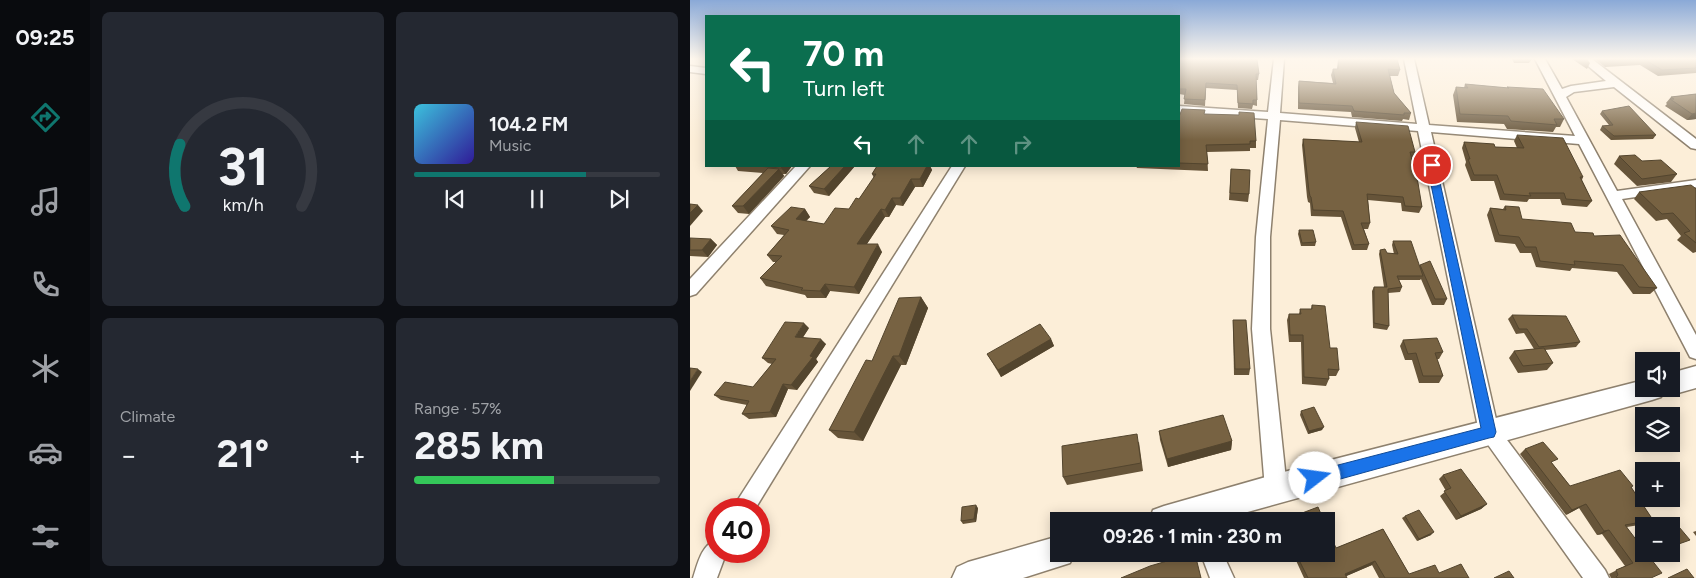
<!DOCTYPE html>
<html lang="en">
<head>
<meta charset="utf-8">
<style>
  :root { --surface:#171b24; --page:#242831; --text:#f1f3f6; --muted:#9ea1a6; --line:#363941; --accent:#0f766e }
  body { margin:0; font-family:Figtree,sans-serif; background:var(--page); color:var(--text); height:100vh; display:flex; flex-direction:column; font-size:19px; white-space:nowrap }
  * { box-sizing:border-box; margin:0 }
  p { font-size:16px; color:var(--muted) }
  .icon { flex:none; width:28px; height:28px; fill:none; stroke:currentColor; stroke-width:2; stroke-linecap:round; stroke-linejoin:round }
  .map { position:relative; flex:1; overflow:hidden }
  .panel { display:flex; flex-direction:column; gap:12px; padding:12px; background:#0d0f14; width:600px }
  .panel>* { flex:none }
  .guide { position:absolute; left:15px; top:15px; width:475px; height:152px; border-radius:0px; box-shadow:0 2px 12px #0003; background:#0b6e4f; color:#fff; overflow:hidden }
  .tools { position:absolute; left:945px; top:352px; display:grid; gap:10px }
  .tools a { display:grid; place-items:center; width:45px; height:45px; border-radius:0px; background:var(--surface); box-shadow:0 2px 12px #0003; font-size:25px }
  .speed { position:absolute; left:15px; top:498px; display:flex; gap:10px; font-size:25px; font-weight:700; text-align:center }
  .speed>* { display:grid; place-content:center; width:65px; height:65px; border-radius:50%; background:var(--surface); box-shadow:0 2px 12px #0003; line-height:1 }
  .speed .limit { border:8px solid #d22; background:#fff; color:#111 }
  .pin { position:absolute; display:grid; place-items:center; width:42px; height:42px; color:#fff; margin:-21px; border:2px solid #fff; border-radius:50%; box-shadow:0 1px 5px #0007 }
  .me { position:absolute; width:55px; margin:-28px; rotate:75deg; stroke-linejoin:round; filter:drop-shadow(0 0 4px #0008) }
  .turn { display:flex; align-items:center; gap:18px; height:105px; padding:0 15px; font-size:22px }
  .turn .icon { width:65px; height:65px; stroke-width:2.5 }
  .turn b { display:block; font-size:35px; line-height:42px }
  .lanes { display:flex; align-items:center; height:48px; padding:0 15px; background:#0003; justify-content:center; gap:25px; direction:ltr }
  .lanes .off { opacity:.35 }
  .big { font-size:38px; font-weight:700; line-height:1.1 }
  .panel .card { flex:1; display:flex; flex-direction:column; justify-content:center; gap:8px; min-width:0; padding:0 18px; border-radius:8px; background:var(--page) }
  .panel .dial { align-items:center; gap:0 }
  .dial svg { height:130px; overflow:visible; fill:none; stroke:var(--line); stroke-width:7; stroke-linecap:round; text-anchor:middle }
  .dial text { fill:var(--text); stroke:none }
  .song { display:flex; align-items:center; gap:15px }
  .cover { width:60px; height:60px; border-radius:8px; background:linear-gradient(135deg,hsl(190 70% 55%),hsl(250 70% 35%)) }
  .played { height:5px; border-radius:2px; background:linear-gradient(90deg,var(--accent) 70%,var(--line) 70%) }
  .keys { display:flex; justify-content:space-around; direction:ltr }
  .heat { display:flex; justify-content:space-between; align-items:center; font-size:28px; direction:ltr }
  .charge { height:8px; border-radius:4px; background:linear-gradient(90deg,#34c759 57%,var(--line) 0) }
  .panel .tiles { flex:1; display:grid; gap:12px; grid-template-columns:repeat(2,1fr) }
  .trip { position:absolute; left:360px; top:512px; width:285px; height:50px; border-radius:0px; background:var(--surface); box-shadow:0 2px 12px #0003; font-weight:700; line-height:50px; text-align:center }
  main { display:flex; flex:1; min-height:0 }
  .tabs { display:flex; flex-direction:column; width:90px; justify-content:space-around; align-items:center; background:#090b0e; color:var(--muted) }
  .tabs .icon { width:35px; height:35px }
  .tabs .active { color:var(--accent) }
  .tabs b { font-size:22px; color:var(--text) }
  .map>svg:first-child { display:block }
</style>
</head>
<body>
<main>
<nav class="tabs">
<b>09:25</b>
<svg class="icon active" aria-label="directions" viewBox="0 0 24 24"><path d="M12 3l9 9-9 9-9-9zM9 14v-3h6M13 9l2 2-2 2"/></svg>
<svg class="icon" aria-label="music" viewBox="0 0 24 24"><path d="M9 18V5l10-2v13"/><circle cx="6" cy="18" r="3"/><circle cx="16" cy="16" r="3"/></svg>
<svg class="icon" aria-label="phone" viewBox="0 0 24 24"><path d="M5 4h4l2 5-3 2q2 4 5 5l2-3 5 2v4C11 20 4 13 5 4z"/></svg>
<svg class="icon" aria-label="climate" viewBox="0 0 24 24"><path d="M12 3v18M4 7l16 10M4 17L20 7"/></svg>
<svg class="icon" aria-label="car" viewBox="0 0 24 24"><path d="M5 17H2v-5l4-1 3-4h7l3 4 3 1v5h-3M9 17h6M6 11h13"/><circle cx="7" cy="17" r="2"/><circle cx="17" cy="17" r="2"/></svg>
<svg class="icon" aria-label="filters" viewBox="0 0 24 24"><path d="M4 7h16M4 17h16"/><circle cx="9" cy="7" r="2"/><circle cx="15" cy="17" r="2"/></svg>
</nav>
<section class="panel">
<div class="tiles">
<div class="card dial"><svg viewBox="0 0 100 80">
<path d="M14 69A42 42 0 1 1 86 69"/>
<path d="M14 69A42 42 0 0 1 11 31" stroke="#0f766e"/>
<text x="50" y="56" font-size="32" font-weight="700">31</text>
<text x="50" y="72" font-size="11">km/h</text>
</svg></div>
<div class="card">
<div class="song"><i class="cover"></i><div><b>104.2 FM</b><p>Music</p></div></div>
<div class="played"></div>
<div class="keys"><svg class="icon" aria-label="previous" viewBox="0 0 24 24"><path d="M18 5L8 12l10 7zM5 5v14"/></svg><svg class="icon" aria-label="pause" viewBox="0 0 24 24"><path d="M8 5v14M16 5v14"/></svg><svg class="icon" aria-label="next" viewBox="0 0 24 24"><path d="M6 5l10 7-10 7zM19 5v14"/></svg></div>
</div>
<div class="card"><p>Climate</p>
<div class="heat"><a>−</a><b class="big">21°</b><a>+</a></div>
</div>
<div class="card"><p>Range · 57%</p><b class="big">285 km</b><div class="charge"></div></div>
</div>
</section>
<div class="map">
<svg width="1006" height="578" viewBox="0 0 1006 578">
  <rect width="100%" height="100%" fill="#fceed8"/>
  <g fill="none" stroke-linecap="round" stroke-linejoin="round">
    <g stroke="#8e816e" stroke-width="3">
      <g id="street">
        <polygon points="584,59 594,59 590,113 727,124 714,59 724,59 739,125 885,136 845,59 855,59 872,89 881,86 916,81 890,59 902,59 1006,139 1006,149 1001,148 924,87 884,92 876,97 927,191 1006,180 1006,188 932,199 1006,335 1006,359 1000,357 889,144 741,132 808,428 915,570 919,578 893,578 789,432 728,131 590,120 580,237 580,329 597,489 593,496 586,500 579,496 575,489 562,329 566,237 578,119 489,113 489,106 578,112"/>
        <polygon points="0,66 16,68 16,74 0,72"/>
        <polygon points="106,166 120,166 6,294 0,296 0,279"/>
        <polygon points="262,166 275,166 65,509 42,509"/>
        <path d="M26 540V551H37L27 578H3C8 563 11 546 26 540Z"/>
        <polygon points="511,554 533,554 544,578 520,578"/>
      </g>
    </g>
    <g stroke="#8e816e" stroke-width="3">
      <g id="secondary">
        <polygon points="1006,366 1006,388 981,395 973,392 971,397 962,400 525,521 459,521 463,510 474,506 586,474 954,380 954,389 981,389 981,373"/>
        <polygon points="369,536 369,554 384,554 380,563 333,578 262,578 267,567 278,562"/>
      </g>
    </g>
    <use href="#street" fill="#fff" fill-rule="evenodd"/>
    <use href="#secondary" fill="#fff" fill-rule="evenodd"/>
  </g>
  <g fill="#665439">
    <polygon points="489,59 569,74 568,80 566,80 567,100 567,106 563,105 562,109 548,108 547,90 516,88 515,106 494,104 495,95 489,94"/>
    <polygon points="648,59 707,59 710,70 708,76 700,76 704,93 721,113 719,120 713,119 712,121 662,117 661,112 608,109 608,87 609,81 643,83 641,75 643,69 647,69"/>
    <polygon points="822,59 842,59 839,63 824,63"/>
    <polygon points="882,59 897,59 900,63 897,69"/>
    <polygon points="905,59 1006,59 1006,73 968,76 950,65 915,67"/>
    <polygon points="775,84 817,88 817,87 874,119 870,127 866,127 863,132 817,129 814,124 767,122 763,95 766,87 774,88"/>
    <polygon points="1006,94 1006,119 997,120 975,106 977,104 976,103 981,97"/>
    <polygon points="912,111 966,135 963,139 921,140 910,130 912,126 919,125 910,114"/>
    <polygon points="514,114 566,141 566,148 560,148 560,151 517,152 518,171 447,168 446,166 489,166 489,117"/>
    <polygon points="666,122 725,152 722,158 732,207 729,213 712,211 711,203 678,200 680,223 678,229 674,229 679,244 677,250 662,250 651,217 621,216 620,203 618,202 617,197 612,145 613,139 669,142 665,128"/>
    <polygon points="827,135 893,177 892,180 902,201 897,207 872,205 870,199 839,199 837,202 810,200 804,181 781,181 775,165 776,162 772,148 774,142 805,147 827,148 824,141"/>
    <polygon points="929,156 952,161 987,174 981,182 947,186 924,164"/>
    <polygon points="45,166 102,166 96,174 93,174 94,176 59,214 48,213 42,206 73,173 48,171"/>
    <polygon points="141,166 165,166 139,196 124,193 119,186"/>
    <polygon points="187,166 240,166 242,170 233,187 225,187 213,206 206,205 199,217 195,217 177,244 192,252 169,294 140,291 136,298 117,298 115,295 76,286 70,278 86,262 83,262 77,255 94,235 87,234 81,226 115,209 120,217 116,221 134,224 159,209 169,199 184,178 182,174"/>
    <polygon points="541,169 559,194 558,202 539,200"/>
    <polygon points="1005,188 1006,188 1006,252 1003,253 987,240 991,236 977,219 966,221 944,199 949,192"/>
    <polygon points="815,206 832,219 885,232 904,236 967,288 960,294 943,294 927,272 882,268 880,271 846,267 841,253 830,253 825,244 805,242 797,215 800,208 813,209"/>
    <polygon points="609,230 626,242 625,246 611,246 608,234"/>
    <polygon points="0,239 21,239 27,245 18,257 0,256"/>
    <polygon points="703,241 729,267 730,265 757,299 754,305 742,305 731,279 730,280 709,280 712,287 710,292 698,293 699,326 697,330 683,328 682,291 684,287 694,287 689,254 690,250 697,253 704,254 702,245"/>
    <polygon points="231,297 238,308 216,365 211,365 173,441 148,438 139,430 182,361"/>
    <polygon points="622,305 640,348 649,370 646,376 639,376 639,379 636,386 612,384 611,342 599,342 597,320 599,314 609,314 610,309 621,309"/>
    <polygon points="822,315 890,342 886,347 855,350 863,363 857,370 828,373 819,358 824,351 844,349 834,333 826,334 818,319"/>
    <polygon points="543,320 560,369 559,375 544,375 543,327"/>
    <polygon points="119,328 113,337 136,344 126,359 128,362 107,390 98,389 86,417 59,419 52,414 57,405 31,400 24,395 63,387 82,364 78,363 72,358"/>
    <polygon points="361,339 364,346 311,377 297,354"/>
    <polygon points="713,340 753,352 749,359 747,359 753,376 749,383 729,383 722,360 715,360 710,346"/>
    <polygon points="611,411 632,430 618,434 610,415"/>
    <polygon points="469,431 542,441 541,450 478,467 470,440"/>
    <polygon points="449,442 453,471 377,485 373,477"/>
    <polygon points="835,449 862,463 880,486 941,487 963,520 955,524 937,527 961,578 921,578 919,574 935,566 912,534 907,535 889,508 876,515 830,454"/>
    <polygon points="753,475 797,504 791,509 766,520 750,496 756,491 749,479"/>
    <polygon points="288,508 286,522 273,524 271,521"/>
    <polygon points="715,516 741,535 727,541 712,518"/>
    <polygon points="693,529 719,574 749,573 779,578 689,578 682,565 656,576 657,578 614,578 603,554 636,554 646,548"/>
    <polygon points="1006,531 1006,536 1003,532"/>
  </g>
  <g fill="#53452e">
    <polygon points="1006,113 1006,119 997,120 1002,114"/>
    <polygon points="93,166 102,166 96,174 91,168"/>
    <polygon points="155,166 165,166 139,196 134,189"/>
    <polygon points="237,166 240,166 242,170 233,187 230,179"/>
    <polygon points="89,169 94,176 59,214 53,206"/>
    <polygon points="221,179 225,187 213,206 210,198"/>
    <polygon points="202,198 206,205 199,217 195,210"/>
    <polygon points="8,205 13,211 0,226 0,213"/>
    <polygon points="115,209 120,217 111,226 106,219"/>
    <polygon points="191,209 195,217 172,251 167,244"/>
    <polygon points="21,239 27,245 18,257 12,250"/>
    <polygon points="188,244 192,252 169,294 164,287"/>
    <polygon points="135,284 140,291 136,298 130,291"/>
    <polygon points="231,297 238,308 216,365 209,356"/>
    <polygon points="114,323 119,328 110,342 105,337"/>
    <polygon points="131,339 136,344 126,359 128,362 107,390 101,385"/>
    <polygon points="361,339 364,346 311,377 308,370"/>
    <polygon points="203,356 211,365 173,441 164,432"/>
    <polygon points="8,369 12,372 0,391 0,381"/>
    <polygon points="93,384 98,389 86,417 80,412"/>
    <polygon points="634,427 632,430 618,434 619,431"/>
    <polygon points="542,441 541,450 478,467 477,459"/>
    <polygon points="797,504 791,509 766,520 771,516"/>
    <polygon points="896,504 889,508 876,515 882,510"/>
    <polygon points="286,505 288,508 286,522 284,519"/>
    <polygon points="919,530 912,534 907,535 914,531"/>
    <polygon points="744,532 741,535 727,541 729,539"/>
    <polygon points="685,561 682,565 652,578 655,574"/>
  </g>
  <g fill="#776242" stroke="#53452e">
    <polygon points="489,59 567,59 569,74 566,74 567,100 563,100 563,104 548,103 547,85 516,83 515,100 494,99 496,89 489,89"/>
    <polygon points="649,59 707,59 710,70 698,69 704,93 721,113 714,113 714,115 664,111 662,106 609,103 609,81 646,84 643,69 648,69"/>
    <polygon points="916,59 1006,59 1006,68 972,70 954,59 919,61"/>
    <polygon points="775,84 819,88 817,87 853,89 874,119 864,119 867,125 821,121 818,116 770,114 766,87 778,88"/>
    <polygon points="1006,94 1006,113 1002,114 980,99 984,99 981,97"/>
    <polygon points="939,106 966,135 924,136 912,126 923,125 912,111"/>
    <polygon points="492,109 515,110 514,114 549,115 549,112 564,113 566,141 560,141 560,144 516,145 518,164 489,163 489,117"/>
    <polygon points="666,122 718,126 725,152 720,152 728,183 732,207 715,206 713,197 677,194 680,223 671,223 679,244 664,245 653,211 623,210 621,197 620,196 619,191 613,139 672,142"/>
    <polygon points="827,135 873,138 893,177 890,177 902,201 876,199 874,193 839,193 841,196 814,194 807,175 784,175 778,159 780,159 774,142 804,144 805,147 834,148"/>
    <polygon points="945,155 952,161 971,160 987,174 952,179 929,156"/>
    <polygon points="67,166 93,166 91,168"/>
    <polygon points="141,166 155,166 134,189 119,186"/>
    <polygon points="187,166 237,166 230,179 221,179 210,198 202,198 195,210 191,209 167,244 188,244 164,287 135,284 130,291 111,290 113,288 70,278 92,256 77,255 99,230 81,226 101,207 115,209 106,219 134,224 145,208 159,209 166,198 169,199 186,174 182,174"/>
    <polygon points="78,168 89,169 53,206 42,206"/>
    <polygon points="541,169 560,170 559,194 540,193"/>
    <polygon points="1001,185 1005,188 1006,188 1006,243 994,233 1000,231 983,213 972,214 949,192"/>
    <polygon points="0,204 8,205 0,213"/>
    <polygon points="815,206 829,207 832,219 881,223 885,232 903,233 904,236 930,235 967,288 949,287 933,265 884,261 885,265 850,261 846,247 835,247 829,237 809,235 800,208 816,210"/>
    <polygon points="609,230 623,230 626,242 612,243"/>
    <polygon points="0,238 21,239 12,250 0,250"/>
    <polygon points="703,241 721,241 733,276 707,276 712,287 698,289 699,326 684,323 684,287 697,287 690,250 695,249 697,253 708,254"/>
    <polygon points="740,261 757,299 745,299 730,265"/>
    <polygon points="231,297 209,356 203,356 164,432 139,430 176,360 182,361 209,298"/>
    <polygon points="622,305 635,306 640,348 647,348 649,370 638,369 639,379 614,377 613,335 600,335 599,314 611,314 610,309 622,309"/>
    <polygon points="822,315 876,316 890,342 849,347 837,329 829,329"/>
    <polygon points="543,320 556,320 560,369 545,369"/>
    <polygon points="95,322 114,323 105,337 131,339 120,356 123,357 101,385 93,384 80,412 52,414 59,401 24,395 35,382 63,387 86,359 72,358"/>
    <polygon points="350,324 361,339 308,370 297,354"/>
    <polygon points="747,338 753,352 745,353 753,376 733,376 726,353 718,354 713,340"/>
    <polygon points="854,348 863,363 833,366 824,351"/>
    <polygon points="0,368 8,369 0,381"/>
    <polygon points="624,407 634,427 619,431 611,411"/>
    <polygon points="533,415 542,441 477,459 469,431"/>
    <polygon points="447,434 451,463 373,477 372,446"/>
    <polygon points="853,442 868,459 861,462 880,486 930,470 943,486 941,487 963,520 935,525 954,550 954,554 957,554 972,573 961,578 928,578 926,577 928,575 926,570 943,563 919,530 914,531 896,504 882,510 835,449"/>
    <polygon points="771,469 797,504 771,516 754,491 761,488 753,475"/>
    <polygon points="286,505 284,519 271,521 272,507"/>
    <polygon points="628,507 634,521 591,521"/>
    <polygon points="729,510 744,532 729,539 715,516"/>
    <polygon points="582,516 584,521 568,521"/>
    <polygon points="984,521 1000,540 983,546 981,543 981,526 969,526"/>
    <polygon points="636,526 646,548 693,529 719,574 745,565 749,573 771,564 779,578 695,578 685,561 655,574 657,578 618,578 606,554 636,554"/>
    <polygon points="501,554 505,554 511,578 431,578 460,566"/>
    <polygon points="997,569 1004,578 978,578"/>
    <polygon points="819,571 824,578 804,578"/>
  </g>
  <linearGradient id="sky" x2="0" y2="1"><stop stop-color="#8aa9d7"/><stop offset="0.42" stop-color="#fef7ed"/><stop offset="1" stop-color="#fef7ed" stop-opacity="0"/></linearGradient>
  <rect width="1006" height="140" fill="url(#sky)"/>
  <polygon fill="#1a73e8" stroke="#114b97" points="742,162 746,165 806,432 804,437 799,438 625,486 620,483 618,478 620,473 625,471 791,428 737,165"/>
</svg>
<div class="tools">
<a><svg class="icon" aria-label="sound" viewBox="0 0 24 24"><path d="M4 9h4l5-4v14l-5-4H4zM17 9q2 3 0 6"/></svg></a>
<a><svg class="icon" aria-label="layers" viewBox="0 0 24 24"><path d="M12 4l9 5-9 5-9-5zM3 14l9 5 9-5"/></svg></a>
<a>+</a>
<a>−</a>
</div>
<div class="speed"><div class="limit">40</div></div>
<div class="pin" style="left:742px;top:165px;background:#d93025"><svg class="icon" aria-label="arrive" viewBox="0 0 24 24"><path d="M6 21V4h12l-3 4 3 4H6"/></svg></div>
<svg class="me" style="left:625px;top:478px" viewBox="-20 -20 40 40"><circle r="19" fill="#fff"/><path d="M0-13L10 11 0 6-10 11z" fill="#1a73e8"/></svg>
<div class="trip">09:26 · 1 min · 230 m</div>
<div class="guide">
<div class="turn"><svg class="icon" aria-label="left" viewBox="0 0 24 24"><path d="M17 20v-9H6M10 6l-5 5 5 5"/></svg><div><b>70 m</b>Turn left</div></div>
<div class="lanes"><svg class="icon" aria-label="left" viewBox="0 0 24 24"><path d="M17 20v-9H6M10 6l-5 5 5 5"/></svg><svg class="icon off" aria-label="ahead" viewBox="0 0 24 24"><path d="M12 20V5M6 11l6-6 6 6"/></svg><svg class="icon off" aria-label="ahead" viewBox="0 0 24 24"><path d="M12 20V5M6 11l6-6 6 6"/></svg><svg class="icon off" aria-label="right" viewBox="0 0 24 24"><path d="M7 20v-9h11M14 6l5 5-5 5"/></svg></div>
</div>
</div>
</main>
</body>
</html>
